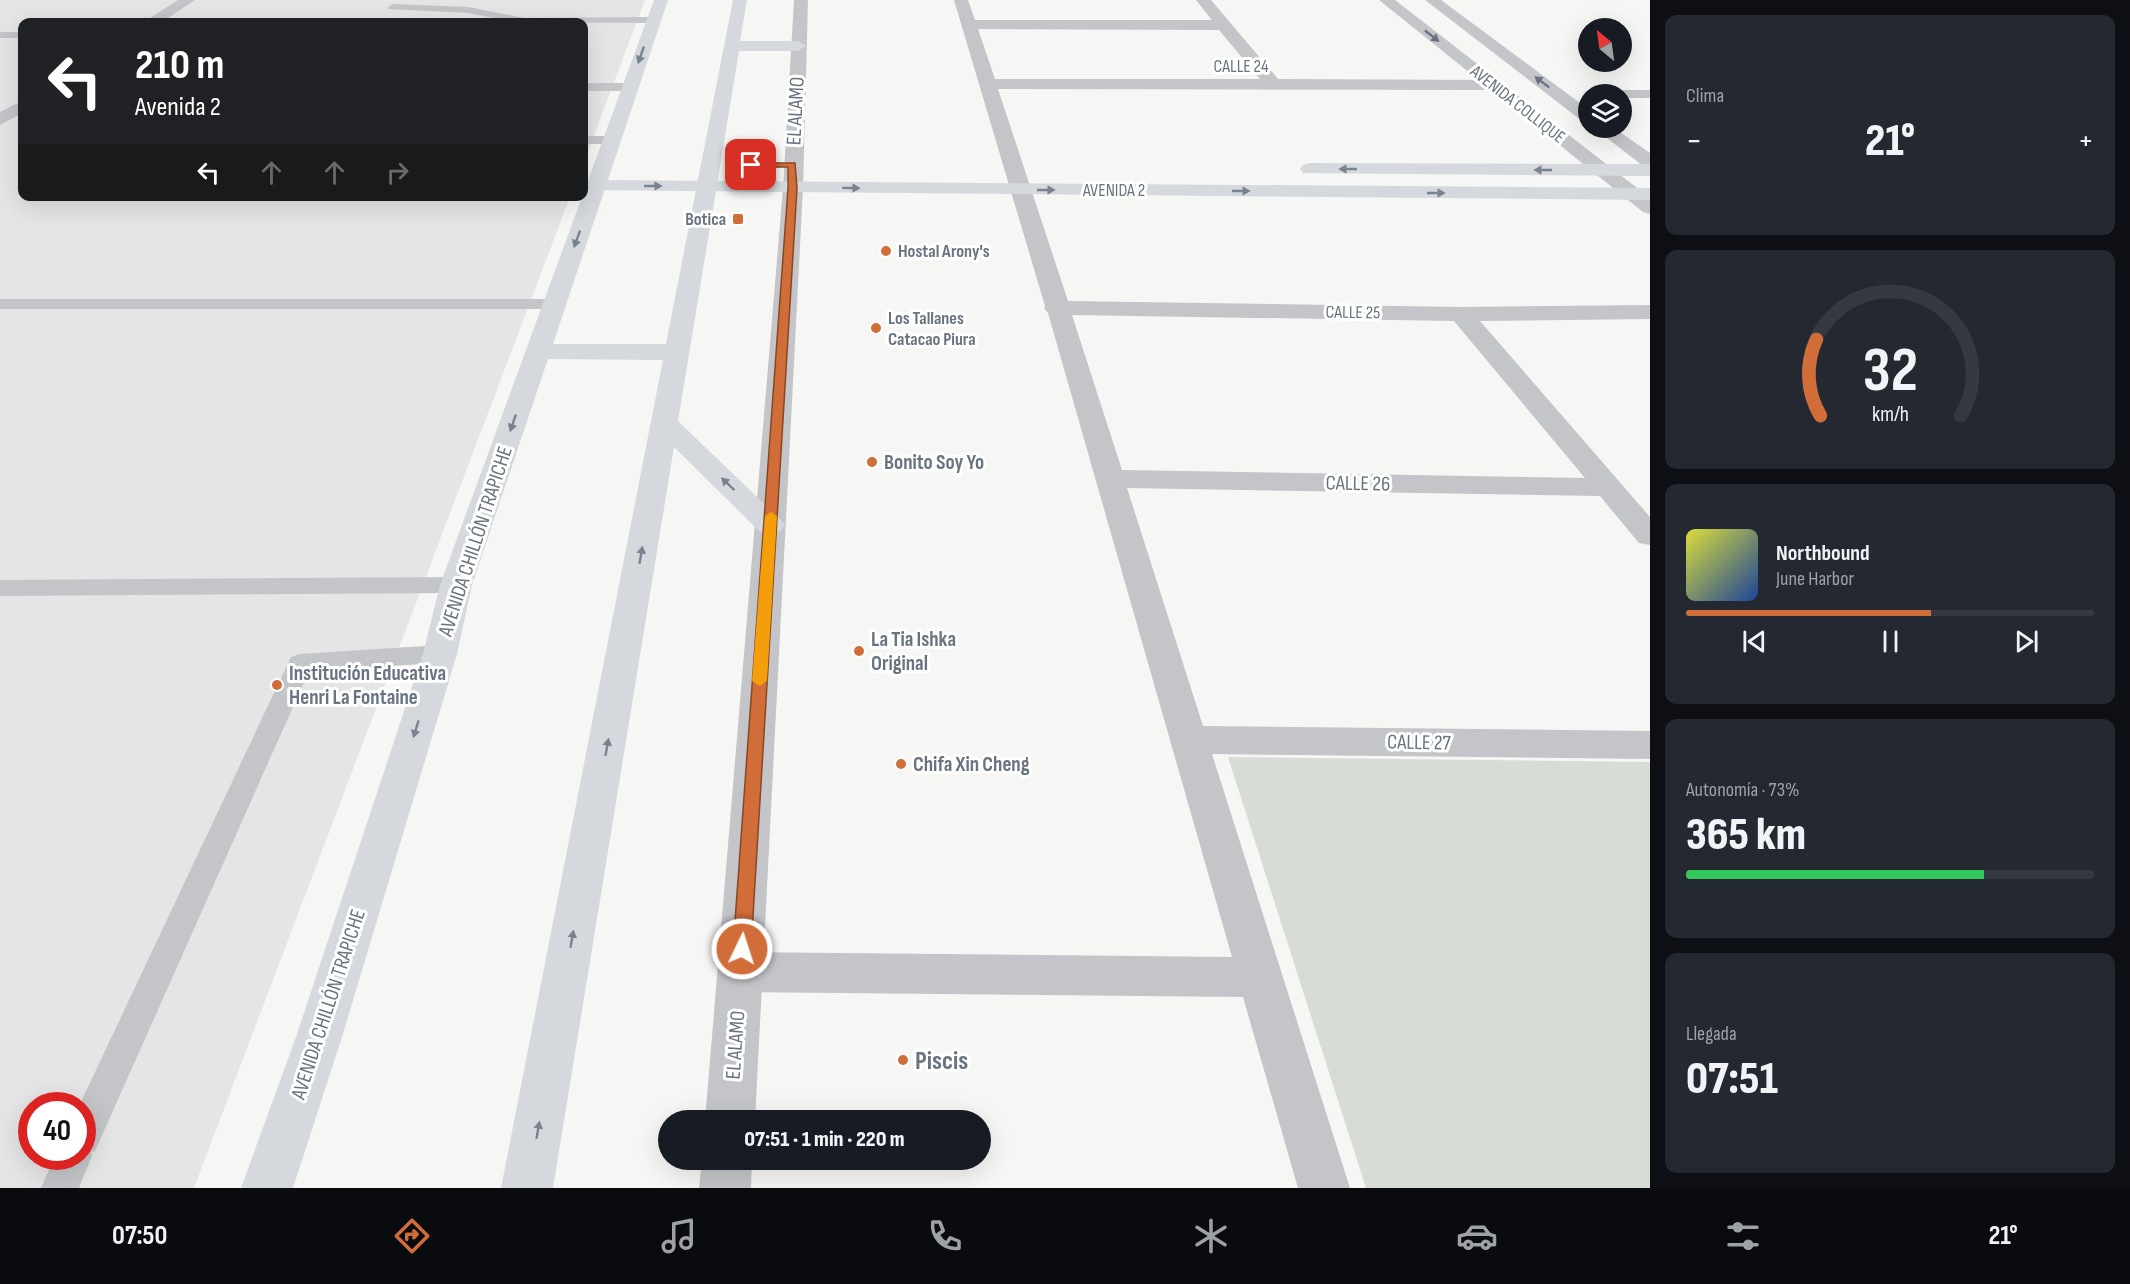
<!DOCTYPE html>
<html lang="es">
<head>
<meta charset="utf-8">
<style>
  :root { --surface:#171b24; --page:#242831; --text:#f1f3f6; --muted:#9ea1a6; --line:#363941; --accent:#d16d39 }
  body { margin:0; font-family:"Sofia Sans Condensed",sans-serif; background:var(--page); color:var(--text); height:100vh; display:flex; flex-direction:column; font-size:22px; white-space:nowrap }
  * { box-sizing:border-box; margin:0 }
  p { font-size:20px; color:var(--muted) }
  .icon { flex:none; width:33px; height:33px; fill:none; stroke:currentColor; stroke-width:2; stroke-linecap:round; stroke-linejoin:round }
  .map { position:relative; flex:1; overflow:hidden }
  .side { display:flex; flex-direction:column; gap:15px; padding:15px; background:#0d0f14; width:480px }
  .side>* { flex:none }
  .guide { position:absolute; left:18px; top:18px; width:570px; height:183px; border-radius:12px; box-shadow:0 6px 24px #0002; background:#202124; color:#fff; overflow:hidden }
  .needle { width:39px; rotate:331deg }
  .buttons { position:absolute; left:1578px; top:18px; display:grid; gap:12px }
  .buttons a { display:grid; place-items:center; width:54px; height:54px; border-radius:50%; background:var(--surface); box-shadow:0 6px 24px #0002; font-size:30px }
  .speed { position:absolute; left:18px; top:1092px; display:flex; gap:12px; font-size:30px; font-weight:700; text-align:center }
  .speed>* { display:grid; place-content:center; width:78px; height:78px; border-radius:50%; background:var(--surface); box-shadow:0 6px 24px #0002; line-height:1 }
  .speed .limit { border:9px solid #d22; background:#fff; color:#111 }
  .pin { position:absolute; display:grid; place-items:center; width:51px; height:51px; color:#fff; margin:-26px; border-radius:12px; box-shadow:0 3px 9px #0006 }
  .me { position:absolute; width:66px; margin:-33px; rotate:4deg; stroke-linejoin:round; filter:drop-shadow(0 0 4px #0008) }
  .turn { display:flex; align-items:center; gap:21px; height:126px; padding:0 18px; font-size:27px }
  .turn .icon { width:78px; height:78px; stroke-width:2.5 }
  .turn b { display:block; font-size:42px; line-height:51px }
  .lanes { display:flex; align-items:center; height:57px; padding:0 18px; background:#0003; justify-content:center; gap:30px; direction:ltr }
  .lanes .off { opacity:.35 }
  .big { font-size:45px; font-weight:800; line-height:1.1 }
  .side .card { flex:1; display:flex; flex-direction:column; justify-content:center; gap:9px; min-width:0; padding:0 21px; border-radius:12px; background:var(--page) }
  .side .dial { align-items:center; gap:0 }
  .dial svg { height:156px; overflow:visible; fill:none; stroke:var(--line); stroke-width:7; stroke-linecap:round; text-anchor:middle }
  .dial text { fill:var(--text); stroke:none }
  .song { display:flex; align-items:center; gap:18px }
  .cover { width:72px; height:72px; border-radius:9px; background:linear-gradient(135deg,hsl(60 70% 55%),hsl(220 70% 35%)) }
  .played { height:6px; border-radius:3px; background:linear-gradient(90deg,var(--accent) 60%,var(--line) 60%) }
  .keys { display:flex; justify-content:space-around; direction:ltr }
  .heat { display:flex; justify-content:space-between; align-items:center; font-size:33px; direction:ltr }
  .charge { height:9px; border-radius:4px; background:linear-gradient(90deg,#34c759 73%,var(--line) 0) }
  .trip { position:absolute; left:658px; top:1110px; width:333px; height:60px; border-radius:30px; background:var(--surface); box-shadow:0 6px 24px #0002; font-weight:800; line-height:60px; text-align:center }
  .menu { display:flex; height:96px; justify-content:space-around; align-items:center; background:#090b0e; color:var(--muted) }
  .menu .icon { width:42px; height:42px }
  .menu .active { color:var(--accent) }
  .menu b { font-size:27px; color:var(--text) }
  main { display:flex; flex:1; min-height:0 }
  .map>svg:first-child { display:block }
</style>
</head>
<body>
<main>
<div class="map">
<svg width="1650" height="1188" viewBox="0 0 1650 1188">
  <rect width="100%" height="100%" fill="#f6f6f4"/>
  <path fill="#e4e5e4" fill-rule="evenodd" d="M0 0H645L584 162V22H22V196L570 197 194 1188H0ZM32 1106H82V1156H32Z"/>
  <polygon fill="#d7ddd5" points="1228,757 1650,762 1650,1188 1366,1188"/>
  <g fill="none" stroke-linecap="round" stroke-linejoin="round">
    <g fill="#c3c5c9" fill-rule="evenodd">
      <polygon points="393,4 468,7 524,18 653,17 658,20 653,23 515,22 468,13 389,9 388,7"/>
      <rect x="0" y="32" width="22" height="6"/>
      <polygon points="584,83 630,83 636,87 630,91 584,91"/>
      <polygon points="1619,90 1650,90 1650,98 1622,98 1622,94 1613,94"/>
      <polygon points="584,136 611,136 618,140 611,144 584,144"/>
      <polygon points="0,299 554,299 560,300 563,304 560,308 554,309 0,309"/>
      <polygon points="456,577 464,580 468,585 464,590 456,593 0,596 0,580"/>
      <polygon points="440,645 449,648 453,654 449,660 440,663 309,671 95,1151 91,1152 92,1156 79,1188 41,1188 55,1156 82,1156 82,1106 79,1106 291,657 300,654"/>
    </g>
    <g fill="#c3c5c9" fill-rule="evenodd">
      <polygon points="178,0 195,0 162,22 144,22"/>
      <path d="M954 0H968L975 20H1212L1196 0H1211L1278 79 1494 80 1500 81 1502 85 1500 89 1494 90 998 89 1068 301 1461 307 1650 305V319L1480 321 1650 517V545L1639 543 1600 496 1127 488 1203 726 1650 731V759L1212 754 1350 1188H1298L1243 997 740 992 724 986 718 972 724 958 740 952 1232 957 1048 313 1044 308 1045 306ZM978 29 1219 30 1260 79H995ZM1072 315 1454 321 1585 478 1122 470Z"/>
      <polygon points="22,101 22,113 0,125 0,112"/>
    </g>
    <g fill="#c3c5c9" fill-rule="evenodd">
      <polygon points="794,0 808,0 803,188 755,1120 705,1120 783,188"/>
      <polygon points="1379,0 1395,0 1650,198 1650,214 1643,212"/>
      <polygon points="1425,0 1441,0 1588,109 1588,122 1582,121"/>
      <polygon points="1594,128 1614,128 1650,153 1650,168 1643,166"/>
      <polygon points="702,1160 752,1160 751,1188 699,1188"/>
    </g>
    <g fill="#d5d8dc" fill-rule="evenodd">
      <polygon points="1310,163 1650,164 1650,176 1303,173 1300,169 1303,165"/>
      <polygon points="595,180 1650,188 1650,200 588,190 585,186 588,182"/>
    </g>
    <polygon fill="#d5d8dc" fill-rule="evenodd" points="654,0 668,0 553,344 666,344 733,0 747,0 740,41 798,41 806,46 798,51 739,51 678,421 785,524 781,531 770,533 759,531 674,447 553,1188 501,1188 663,360 548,359 472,585 457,654 342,1037 293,1188 241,1188 296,1037 423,654 440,585"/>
  </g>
  <defs><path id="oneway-solid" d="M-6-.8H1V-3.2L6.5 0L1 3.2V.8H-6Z" transform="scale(1.5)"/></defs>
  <g fill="#697482">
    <use href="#oneway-solid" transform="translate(1432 36) rotate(38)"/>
    <use href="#oneway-solid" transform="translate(1542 82) rotate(-143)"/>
  </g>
  <g fill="#798390">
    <use href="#oneway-solid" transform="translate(641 55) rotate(109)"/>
    <use href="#oneway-solid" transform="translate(1348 169) rotate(-180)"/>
    <use href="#oneway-solid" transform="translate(1543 170) rotate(-180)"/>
    <use href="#oneway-solid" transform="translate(653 186)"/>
    <use href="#oneway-solid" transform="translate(851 188) rotate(1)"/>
    <use href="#oneway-solid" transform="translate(1046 190)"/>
    <use href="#oneway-solid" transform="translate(1241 191)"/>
    <use href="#oneway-solid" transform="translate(1436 193)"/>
    <use href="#oneway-solid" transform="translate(577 239) rotate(110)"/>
    <use href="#oneway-solid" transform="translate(513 423) rotate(109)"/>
    <use href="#oneway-solid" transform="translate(728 484) rotate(-136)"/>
    <use href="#oneway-solid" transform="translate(641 555) rotate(-80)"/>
    <use href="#oneway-solid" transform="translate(416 729) rotate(107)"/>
    <use href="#oneway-solid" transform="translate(607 747) rotate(-80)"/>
    <use href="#oneway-solid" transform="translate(572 939) rotate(-80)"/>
    <use href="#oneway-solid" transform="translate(538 1130) rotate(-80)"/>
  </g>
  <polygon fill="#d16d39" stroke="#884725" stroke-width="1.5" points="748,163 795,163 797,188 751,949 748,954 742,957 735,954 733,949 788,188 788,167 751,167 748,166"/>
  <polygon fill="#f59e0b" points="771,512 777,516 767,681 760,686 752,681 765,516"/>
  <g fill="#d16d39" stroke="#fff" stroke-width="2">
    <rect x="732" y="213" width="12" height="12" rx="3"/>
    <circle cx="886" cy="251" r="6"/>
    <circle cx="876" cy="328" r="6"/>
    <circle cx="872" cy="462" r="6"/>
    <circle cx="859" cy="651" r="6"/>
    <circle cx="277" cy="685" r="6"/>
    <circle cx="901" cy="764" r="6"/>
    <circle cx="903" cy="1060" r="6"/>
  </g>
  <g text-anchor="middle" stroke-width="6" stroke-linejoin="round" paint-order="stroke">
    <g font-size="18" fill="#697482" stroke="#fff">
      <text x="1241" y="72">CALLE 24</text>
      <text transform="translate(1518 104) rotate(38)" y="6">AVENIDA COLLIQUE</text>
      <text x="1114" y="196">AVENIDA 2</text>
      <text transform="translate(1353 312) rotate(1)" y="6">CALLE 25</text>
    </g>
    <g font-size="18" font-weight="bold" fill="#697482" stroke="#fff" text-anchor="start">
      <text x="726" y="225" text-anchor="end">Botica</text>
      <text x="898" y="257">Hostal Arony's</text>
      <text x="888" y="324">Los Tallanes<tspan x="888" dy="21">Catacao Piura</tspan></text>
    </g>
    <g font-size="21" fill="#697482" stroke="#fff">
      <text transform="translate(795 111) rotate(-87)" y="7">EL ALAMO</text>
      <text transform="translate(1358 483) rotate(1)" y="7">CALLE 26</text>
      <text transform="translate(475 541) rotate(-72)" y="7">AVENIDA CHILLÓN TRAPICHE</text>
      <text transform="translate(1419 742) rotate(1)" y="7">CALLE 27</text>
      <text transform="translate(328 1004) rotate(-72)" y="7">AVENIDA CHILLÓN TRAPICHE</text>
      <text transform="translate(735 1045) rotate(-86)" y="7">EL ALAMO</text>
    </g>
    <g font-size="21" font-weight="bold" fill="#697482" stroke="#fff" text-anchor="start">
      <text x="884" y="469">Bonito Soy Yo</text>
      <text x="871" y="646">La Tia Ishka<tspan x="871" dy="24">Original</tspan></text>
      <text x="289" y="680">Institución Educativa<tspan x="289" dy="24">Henri La Fontaine</tspan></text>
      <text x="913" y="771">Chifa Xin Cheng</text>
    </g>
    <g font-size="26" font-weight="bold" fill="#697482" stroke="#fff" text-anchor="start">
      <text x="915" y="1069">Piscis</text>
    </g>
  </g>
</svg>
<div class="buttons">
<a><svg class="needle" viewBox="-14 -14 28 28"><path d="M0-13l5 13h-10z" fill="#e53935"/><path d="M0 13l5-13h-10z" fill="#9ea1a6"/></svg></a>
<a><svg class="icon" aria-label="layers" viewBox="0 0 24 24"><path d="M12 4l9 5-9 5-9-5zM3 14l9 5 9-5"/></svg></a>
</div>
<div class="speed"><div class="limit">40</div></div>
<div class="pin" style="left:751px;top:165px;background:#d93025"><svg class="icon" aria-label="arrive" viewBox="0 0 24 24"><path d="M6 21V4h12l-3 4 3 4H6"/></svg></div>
<svg class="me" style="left:742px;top:949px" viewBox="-20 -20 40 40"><circle r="17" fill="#d16d39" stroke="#fff" stroke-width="3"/><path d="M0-11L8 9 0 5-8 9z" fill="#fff"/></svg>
<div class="trip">07:51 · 1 min · 220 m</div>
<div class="guide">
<div class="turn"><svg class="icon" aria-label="left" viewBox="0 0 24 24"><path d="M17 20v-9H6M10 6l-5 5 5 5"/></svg><div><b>210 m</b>Avenida 2</div></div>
<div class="lanes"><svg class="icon" aria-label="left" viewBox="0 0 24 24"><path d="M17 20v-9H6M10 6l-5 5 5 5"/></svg><svg class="icon off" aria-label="ahead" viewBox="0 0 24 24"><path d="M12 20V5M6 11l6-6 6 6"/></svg><svg class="icon off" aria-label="ahead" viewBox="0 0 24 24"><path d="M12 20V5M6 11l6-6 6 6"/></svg><svg class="icon off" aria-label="right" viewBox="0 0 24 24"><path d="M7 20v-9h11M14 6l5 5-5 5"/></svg></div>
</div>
</div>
<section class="side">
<div class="card"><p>Clima</p>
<div class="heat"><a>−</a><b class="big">21°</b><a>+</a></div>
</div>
<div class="card dial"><svg viewBox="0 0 100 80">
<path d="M14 69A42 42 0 1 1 86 69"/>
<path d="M14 69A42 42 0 0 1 12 30" stroke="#d16d39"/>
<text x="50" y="56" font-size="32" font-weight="700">32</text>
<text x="50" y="72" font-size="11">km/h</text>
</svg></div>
<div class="card">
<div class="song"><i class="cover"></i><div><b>Northbound</b><p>June Harbor</p></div></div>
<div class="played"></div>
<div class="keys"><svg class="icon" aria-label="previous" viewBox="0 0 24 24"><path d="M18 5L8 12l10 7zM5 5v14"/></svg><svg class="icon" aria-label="pause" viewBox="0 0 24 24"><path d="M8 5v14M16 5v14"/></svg><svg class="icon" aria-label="next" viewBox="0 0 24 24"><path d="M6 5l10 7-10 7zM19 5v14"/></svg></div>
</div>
<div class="card"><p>Autonomía · 73%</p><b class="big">365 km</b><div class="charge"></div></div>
<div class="card"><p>Llegada</p><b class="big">07:51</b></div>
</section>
</main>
<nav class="menu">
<b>07:50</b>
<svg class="icon active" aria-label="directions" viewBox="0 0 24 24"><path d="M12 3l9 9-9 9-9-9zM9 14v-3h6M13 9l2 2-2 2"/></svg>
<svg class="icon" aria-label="music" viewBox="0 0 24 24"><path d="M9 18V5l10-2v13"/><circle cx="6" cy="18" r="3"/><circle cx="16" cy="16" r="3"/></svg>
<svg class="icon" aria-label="phone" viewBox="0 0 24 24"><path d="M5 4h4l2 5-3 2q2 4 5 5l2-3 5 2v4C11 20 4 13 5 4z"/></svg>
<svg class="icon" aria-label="climate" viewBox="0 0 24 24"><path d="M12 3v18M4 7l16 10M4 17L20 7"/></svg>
<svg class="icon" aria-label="car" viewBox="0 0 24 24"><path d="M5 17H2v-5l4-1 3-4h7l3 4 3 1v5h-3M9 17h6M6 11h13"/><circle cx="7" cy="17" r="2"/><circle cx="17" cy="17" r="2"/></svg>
<svg class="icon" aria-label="filters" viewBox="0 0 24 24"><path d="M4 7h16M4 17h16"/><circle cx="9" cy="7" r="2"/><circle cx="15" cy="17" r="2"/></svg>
<b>21°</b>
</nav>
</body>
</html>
